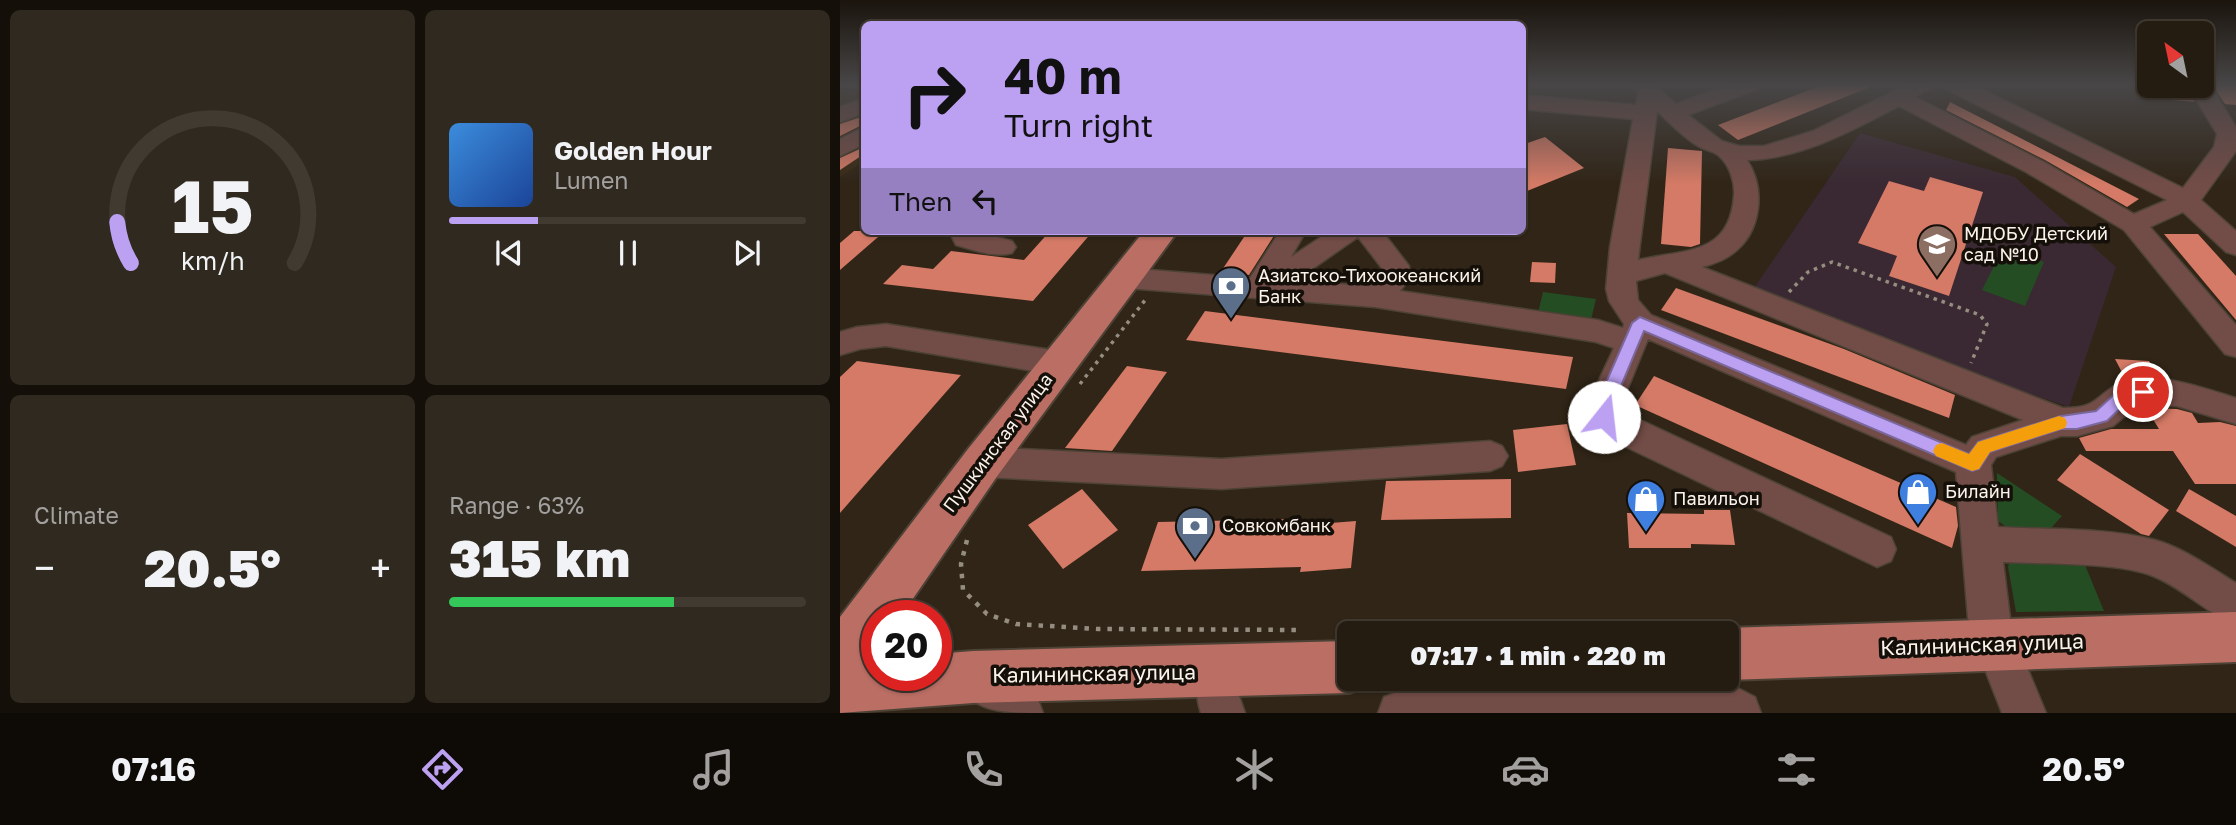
<!DOCTYPE html>
<html lang="en">
<head>
<meta charset="utf-8">
<style>
  :root { --surface:#241c11; --page:#30291f; --text:#f1f3f6; --muted:#a3a19f; --line:#413a31; --accent:#bca0f2 }
  body { margin:0; font-family:"Golos Text",sans-serif; background:var(--page); color:var(--text); height:100vh; display:flex; flex-direction:column; font-size:26px; white-space:nowrap }
  * { box-sizing:border-box; margin:0 }
  p { font-size:23px; color:var(--muted) }
  .icon { flex:none; width:38px; height:38px; fill:none; stroke:currentColor; stroke-width:2; stroke-linecap:round; stroke-linejoin:round }
  .map { position:relative; flex:1; overflow:hidden }
  .drawer { display:flex; flex-direction:column; gap:10px; padding:10px; background:#140f09; width:840px }
  .drawer>* { flex:none }
  .banner { position:absolute; left:21px; top:21px; width:665px; height:214px; border-radius:10px; box-shadow:0 2px 5px #0004,0 0 0 2px var(--line); background:#bca0f2; color:#111; overflow:hidden }
  .needle { width:46px; rotate:327deg }
  .tools { position:absolute; left:1297px; top:21px; display:grid; gap:14px }
  .tools a { display:grid; place-items:center; width:77px; height:77px; border-radius:10px; background:var(--surface); box-shadow:0 2px 5px #0004,0 0 0 2px var(--line); font-size:35px }
  .speed { position:absolute; left:21px; top:600px; display:flex; gap:14px; font-size:35px; font-weight:700; text-align:center }
  .speed>* { display:grid; place-content:center; width:91px; height:91px; border-radius:50%; background:var(--surface); box-shadow:0 2px 5px #0004,0 0 0 2px var(--line); line-height:1 }
  .speed .limit { border:10px solid #d22; background:#fff; color:#111 }
  .pin { position:absolute; display:grid; place-items:center; width:60px; height:60px; color:#fff; margin:-30px; border:4px solid #fff; border-radius:50%; box-shadow:0 2px 7px #0007 }
  .me { position:absolute; width:77px; margin:-38px; rotate:16deg; stroke-linejoin:round; filter:drop-shadow(0 0 5px #0008) }
  .turn { display:flex; align-items:center; gap:24px; height:147px; padding:0 28px; font-size:32px }
  .turn .icon { width:91px; height:91px; stroke-width:2.5 }
  .turn b { display:block; font-size:49px; line-height:60px }
  .then { display:flex; align-items:center; height:66px; padding:0 28px; background:#0003; gap:14px; font-size:26px }
  .big { font-size:52px; font-weight:800; line-height:1.1 }
  .drawer .tile { flex:1; display:flex; flex-direction:column; justify-content:center; gap:10px; min-width:0; padding:0 24px; border-radius:10px; background:var(--page) }
  .drawer .dial { align-items:center; gap:0 }
  .dial svg { height:182px; overflow:visible; fill:none; stroke:var(--line); stroke-width:7; stroke-linecap:round; text-anchor:middle }
  .dial text { fill:var(--text); stroke:none }
  .song { display:flex; align-items:center; gap:21px }
  .cover { width:84px; height:84px; border-radius:10px; background:linear-gradient(135deg,hsl(210 70% 55%),hsl(220 70% 35%)) }
  .played { height:7px; border-radius:4px; background:linear-gradient(90deg,var(--accent) 25%,var(--line) 25%) }
  .keys { display:flex; justify-content:space-around; direction:ltr }
  .heat { display:flex; justify-content:space-between; align-items:center; font-size:38px; direction:ltr }
  .charge { height:10px; border-radius:5px; background:linear-gradient(90deg,#34c759 63%,var(--line) 0) }
  .drawer .tiles { flex:1; display:grid; gap:10px; grid-template-columns:repeat(2,1fr) }
  .trip { position:absolute; left:497px; top:621px; width:402px; height:70px; border-radius:10px; background:var(--surface); box-shadow:0 2px 5px #0004,0 0 0 2px var(--line); font-weight:800; line-height:70px; text-align:center }
  .tab-bar { display:flex; height:112px; justify-content:space-around; align-items:center; background:#0e0b07; color:var(--muted) }
  .tab-bar .icon { width:49px; height:49px }
  .tab-bar .selected { color:var(--accent) }
  .tab-bar b { font-size:32px; color:var(--text) }
  main { display:flex; flex:1; min-height:0 }
  .map>svg:first-child { display:block }
</style>
</head>
<body>
<main>
<section class="drawer">
<div class="tiles">
<div class="tile dial"><svg viewBox="0 0 100 80">
<path d="M14 69A42 42 0 1 1 86 69"/>
<path d="M14 69A42 42 0 0 1 8 51" stroke="#bca0f2"/>
<text x="50" y="56" font-size="32" font-weight="700">15</text>
<text x="50" y="72" font-size="11">km/h</text>
</svg></div>
<div class="tile">
<div class="song"><i class="cover"></i><div><b>Golden Hour</b><p>Lumen</p></div></div>
<div class="played"></div>
<div class="keys"><svg class="icon" aria-label="previous" viewBox="0 0 24 24"><path d="M18 5L8 12l10 7zM5 5v14"/></svg><svg class="icon" aria-label="pause" viewBox="0 0 24 24"><path d="M8 5v14M16 5v14"/></svg><svg class="icon" aria-label="next" viewBox="0 0 24 24"><path d="M6 5l10 7-10 7zM19 5v14"/></svg></div>
</div>
<div class="tile"><p>Climate</p>
<div class="heat"><a>−</a><b class="big">20.5°</b><a>+</a></div>
</div>
<div class="tile"><p>Range · 63%</p><b class="big">315 km</b><div class="charge"></div></div>
</div>
</section>
<div class="map">
<svg width="1396" height="713" viewBox="0 0 1396 713">
  <rect width="100%" height="100%" fill="#302517"/>
  <polygon fill="#392a16" points="24,84 24,161 0,177 0,95"/>
  <polygon fill="#3a2932" points="1020,133 1175,177 1276,267 1229,407 1127,372 914,288"/>
  <g fill="#244d23">
    <polygon points="1163,248 1204,262 1185,306 1142,290"/>
    <polygon points="703,292 756,299 751,320 698,313"/>
    <polygon points="1157,473 1222,516 1204,536 1182,538 1158,521"/>
    <polygon points="1173,559 1245,565 1264,611 1176,612 1168,567 1169,563"/>
  </g>
  <g fill="#d47a66">
    <polygon points="985,84 1035,85 898,140 878,125"/>
    <polygon points="1309,86 1345,86 1355,102 1309,98"/>
    <polygon points="1373,86 1396,86 1396,105 1385,104"/>
    <polygon points="1110,102 1299,199 1287,207 1205,160 1106,110"/>
    <polygon points="24,116 24,124 0,136 0,124"/>
    <polygon points="705,137 744,168 682,193 682,145"/>
    <polygon points="24,147 24,154 0,170 0,158"/>
    <polygon points="828,148 862,151 860,244 851,247 821,244"/>
    <polygon points="1090,177 1143,192 1109,296 1049,276 1057,256 1018,243 1049,181 1084,191"/>
    <polygon points="14,231 45,231 0,270 0,243"/>
    <polygon points="210,231 253,231 193,301 43,284 62,265 93,269 111,251 184,260"/>
    <polygon points="408,231 437,231 409,275 380,273"/>
    <polygon points="1324,234 1358,234 1396,276 1396,320"/>
    <polygon points="692,262 716,263 715,283 690,282"/>
    <polygon points="836,288 1004,349 1115,395 1109,418 821,310"/>
    <polygon points="365,311 733,357 726,389 346,340"/>
    <polygon points="1275,359 1309,361 1318,376 1285,378"/>
    <polygon points="17,361 121,375 0,513 0,377"/>
    <polygon points="287,366 327,372 272,451 225,448"/>
    <polygon points="814,376 1116,507 1118,526 1112,548 795,405"/>
    <polygon points="1306,408 1337,409 1352,413 1358,423 1380,422 1396,426 1396,484 1355,484 1333,451 1246,451 1239,438 1271,429 1319,429"/>
    <polygon points="727,424 736,465 678,472 673,430"/>
    <polygon points="1240,454 1329,510 1309,536 1301,534 1217,480"/>
    <polygon points="671,479 671,518 541,520 546,481"/>
    <polygon points="242,489 278,530 223,569 188,525"/>
    <polygon points="1349,489 1396,516 1396,547 1336,511"/>
    <polygon points="864,510 890,510 895,545 851,544 851,548 789,548 787,513 864,514"/>
    <polygon points="454,519 452,526 516,521 511,568 460,572 461,567 301,571 318,522"/>
  </g>
  <g fill="none" stroke-linecap="round" stroke-linejoin="round">
    <g stroke="#4c4235" stroke-width="3">
      <g id="minor">
        <path d="M788 84H813L836 104 889 84H920L917 89 848 115 882 141 899 146H924L973 131 1068 84H1096L1075 97 1204 162 1294 214 1327 200 1106 89 1103 84H1131L1343 188 1374 147 1377 134 1348 86 1369 84 1396 127V151L1361 200 1396 231V255L1386 252 1343 212 1310 227 1396 325V357L1385 354 1284 230 1186 172 1059 106C1011 131 961 159 907 160 926 188 922 233 892 254 883 261 873 264 862 267L1223 408C1259 408 1254 396 1280 383 1308 368 1367 389 1396 398V424L1337 406 1298 405 1273 426 1237 436H1221L1156 457 1151 465 1158 527C1209 530 1265 527 1315 540 1344 548 1371 568 1396 583V625C1366 613 1343 588 1313 576 1279 562 1202 564 1163 562L1170 618 1177 643 1206 713H1162L1135 644 1128 618 1116 472 808 339 779 410 1051 537 1056 549 1051 561 1037 567 759 434 752 426 745 410 774 348 756 342 535 307 286 288 276 285 272 278 276 271 286 268 410 278 440 231H466L451 257 490 231H542L569 266 570 278 560 291 758 320 783 328 784 324 769 301 766 289 770 247 793 119 682 109V95L796 105 798 93ZM817 111C830 123 843 137 858 146 864 150 873 151 878 155 889 164 895 181 894 195 890 257 843 249 798 260ZM518 237 541 267V275L529 286 455 281ZM825 273 1183 420 1132 437 1126 445 811 315 798 300 796 281Z"/>
        <polygon points="24,98 24,113 0,122 0,107"/>
        <polygon points="24,127 24,144 0,156 0,139"/>
        <path d="M109 231H135L172 241 176 247 172 253C154 258 134 250 116 245Z"/>
        <polygon points="46,324 218,351 229,355 234,363 229,371 218,375 46,346 20,349 0,355 0,332 17,327"/>
        <polygon points="650,441 662,446 668,456 662,466 650,471 381,489 143,477 131,472 125,462 131,452 143,447 381,459"/>
        <path d="M380 650 395 656 401 671 399 696 405 713H361C354 692 356 676 365 656Z"/>
        <path d="M134 655 149 662 197 697 203 713C163 713 131 713 112 677L119 662Z"/>
        <polygon points="886,682 915,697 921,713 538,713 544,697 560,691"/>
      </g>
    </g>
    <g stroke="#4c4235" stroke-width="4">
      <g id="major">
        <polygon points="304,231 338,231 158,475 61,616 37,616 37,652 32,659 37,658 37,676 96,676 96,654 133,651 509,641 509,679 530,679 528,686 509,693 133,703 0,713 0,617 128,449"/>
        <polygon points="1396,612 1396,662 887,680 885,679 887,679 887,634 874,634 887,628"/>
      </g>
    </g>
    <g stroke="#968d81" stroke-width="3.5" stroke-dasharray="3.5 5" stroke-linecap="butt">
      <polyline points="949,292 968,272 992,262 1140,315 1147,324 1131,363"/>
      <polyline points="240,384 306,299"/>
    </g>
    <g stroke="#968d81" stroke-width="4.5" stroke-dasharray="4.5 7" stroke-linecap="butt">
      <polyline points="127,540 121,564 123,590 147,614 176,624 258,629 462,630"/>
      <polyline points="509,630 765,631 868,627"/>
    </g>
    <use href="#minor" fill="#724c47" fill-rule="evenodd"/>
    <use href="#major" fill="#bb6e64" fill-rule="evenodd"/>
  </g>
  <linearGradient id="sky" x2="0" y2="1"><stop stop-color="#1a140d"/><stop offset="0.46" stop-color="#484647"/><stop offset="1" stop-color="#484647" stop-opacity="0"/></linearGradient>
  <rect width="1396" height="184" fill="url(#sky)"/>
  <polygon fill="#bca0f2" stroke="#7a689d" stroke-width="2" points="800,317 1129,454 1138,442 1144,440 1221,416 1256,411 1277,392 1291,386 1309,388 1312,392 1309,397 1288,401 1267,421 1237,429 1221,429 1150,452 1139,469 1132,471 804,331 771,410 772,417 770,422 758,422 754,410 792,323"/>
  <polygon fill="#f59e0b" points="1219,416 1225,418 1227,423 1225,428 1150,452 1139,469 1132,471 1096,456 1093,451 1096,445 1102,443 1129,454 1138,442"/>
  <defs>
    <g id="school-pin" transform="scale(2.0125)"><path d="M0 17L-7.5 6A9.5 9.5 0 1 1 7.5 6Z" fill="#8d6e63" stroke="#140f09"/><path d="M0-5L7-2L0 1L-7-2ZM-4 1L0 2.5L4 1V4Q0 6-4 4Z" fill="#fff"/></g>
    <g id="bank-pin" transform="scale(2.0125)"><path d="M0 17L-7.5 6A9.5 9.5 0 1 1 7.5 6Z" fill="#5c6f8a" stroke="#140f09"/><path d="M-6-4H6V4H-6ZM0-2.3a2.3 2.3 0 1 0 0 4.6a2.3 2.3 0 1 0 0-4.6Z" fill="#fff"/></g>
    <g id="shop-pin" transform="scale(2.0125)"><path d="M0 17L-7.5 6A9.5 9.5 0 1 1 7.5 6Z" fill="#3f7fe0" stroke="#140f09"/><path d="M-5-2.5h2.3a2.7 3.5 0 0 1 5.4 0H5L5.5 6h-11ZM-1.5-2.5h3a1.5 2.3 0 0 0-3 0Z" fill="#fff"/></g>
  </defs>
  <g fill-rule="evenodd">
    <use href="#school-pin" x="1097" y="244"/>
    <use href="#bank-pin" x="391" y="286"/>
    <use href="#shop-pin" x="1078" y="492"/>
    <use href="#shop-pin" x="806" y="499"/>
    <use href="#bank-pin" x="355" y="526"/>
  </g>
  <g text-anchor="middle" stroke-width="7" stroke-linejoin="round" paint-order="stroke">
    <g font-size="18" fill="#fbf3ea" stroke="#140f09" text-anchor="start">
      <text x="1124" y="240">МДОБУ Детский<tspan x="1124" dy="21">сад №10</tspan></text>
      <text x="418" y="282">Азиатско-Тихоокеанский<tspan x="418" dy="21">Банк</tspan></text>
      <text x="1105" y="498">Билайн</text>
      <text x="833" y="505">Павильон</text>
      <text x="382" y="532">Совкомбанк</text>
    </g>
    <g font-size="18" fill="#fbf3ea" stroke="#140f09">
      <text transform="translate(158 443) rotate(-53)" y="6">Пушкинская улица</text>
    </g>
    <g font-size="21" fill="#fbf3ea" stroke="#140f09">
      <text transform="translate(1142 645) rotate(-2)" y="7">Калининская улица</text>
      <text transform="translate(254 674) rotate(-1)" y="7">Калининская улица</text>
    </g>
  </g>
</svg>
<div class="tools">
<a><svg class="needle" viewBox="-14 -14 28 28"><path d="M0-13l5 13h-10z" fill="#e53935"/><path d="M0 13l5-13h-10z" fill="#a3a19f"/></svg></a>
</div>
<div class="speed"><div class="limit">20</div></div>
<div class="pin" style="left:1303px;top:392px;background:#d93025"><svg class="icon" aria-label="arrive" viewBox="0 0 24 24"><path d="M6 21V4h12l-3 4 3 4H6"/></svg></div>
<svg class="me" style="left:764px;top:417px" viewBox="-20 -20 40 40"><circle r="19" fill="#fff"/><path d="M0-13L10 11 0 6-10 11z" fill="#bca0f2"/></svg>
<div class="trip">07:17 · 1 min · 220 m</div>
<div class="banner">
<div class="turn"><svg class="icon" aria-label="right" viewBox="0 0 24 24"><path d="M7 20v-9h11M14 6l5 5-5 5"/></svg><div><b>40 m</b>Turn right</div></div>
<div class="then">Then<svg class="icon" aria-label="left" viewBox="0 0 24 24"><path d="M17 20v-9H6M10 6l-5 5 5 5"/></svg></div>
</div>
</div>
</main>
<nav class="tab-bar">
<b>07:16</b>
<svg class="icon selected" aria-label="directions" viewBox="0 0 24 24"><path d="M12 3l9 9-9 9-9-9zM9 14v-3h6M13 9l2 2-2 2"/></svg>
<svg class="icon" aria-label="music" viewBox="0 0 24 24"><path d="M9 18V5l10-2v13"/><circle cx="6" cy="18" r="3"/><circle cx="16" cy="16" r="3"/></svg>
<svg class="icon" aria-label="phone" viewBox="0 0 24 24"><path d="M5 4h4l2 5-3 2q2 4 5 5l2-3 5 2v4C11 20 4 13 5 4z"/></svg>
<svg class="icon" aria-label="climate" viewBox="0 0 24 24"><path d="M12 3v18M4 7l16 10M4 17L20 7"/></svg>
<svg class="icon" aria-label="car" viewBox="0 0 24 24"><path d="M5 17H2v-5l4-1 3-4h7l3 4 3 1v5h-3M9 17h6M6 11h13"/><circle cx="7" cy="17" r="2"/><circle cx="17" cy="17" r="2"/></svg>
<svg class="icon" aria-label="filters" viewBox="0 0 24 24"><path d="M4 7h16M4 17h16"/><circle cx="9" cy="7" r="2"/><circle cx="15" cy="17" r="2"/></svg>
<b>20.5°</b>
</nav>
</body>
</html>
